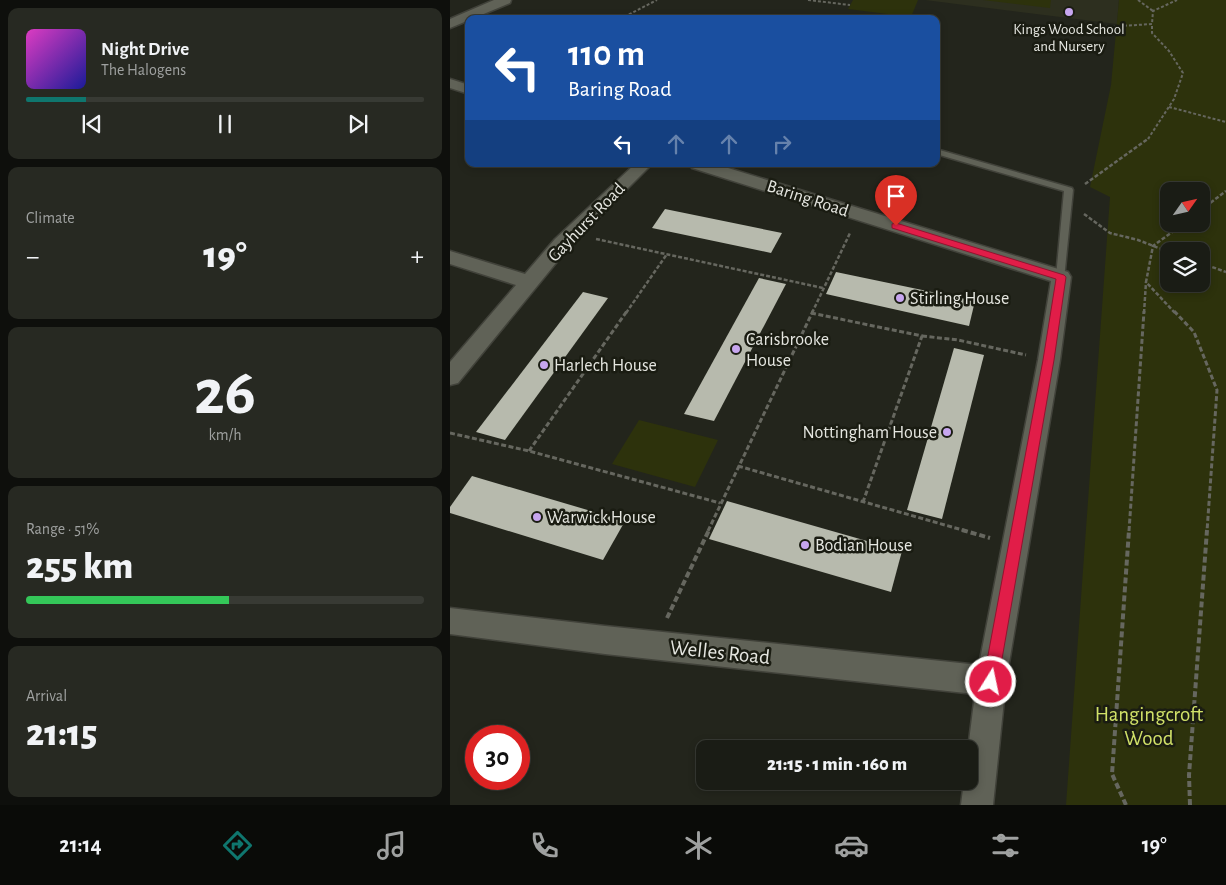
<!DOCTYPE html>
<html lang="en">
<head>
<meta charset="utf-8">
<style>
  :root { --surface:#1a1c15; --page:#272922; --text:#f1f3f6; --muted:#9fa1a0; --line:#383a34; --accent:#0f766e }
  body { margin:0; font-family:"Alegreya Sans",sans-serif; background:var(--page); color:var(--text); height:100vh; display:flex; flex-direction:column; font-size:19px; white-space:nowrap }
  * { box-sizing:border-box; margin:0 }
  p { font-size:16px; color:var(--muted) }
  .icon { flex:none; width:28px; height:28px; fill:none; stroke:currentColor; stroke-width:2; stroke-linecap:round; stroke-linejoin:round }
  .map { position:relative; flex:1; overflow:hidden }
  .side { display:flex; flex-direction:column; gap:8px; padding:8px; background:#0e0f0c; width:450px }
  .side>* { flex:none }
  .banner { position:absolute; left:15px; top:15px; width:475px; height:152px; border-radius:10px; box-shadow:0 2px 8px #0003,0 0 0 1px var(--line); background:#1a4fa0; color:#fff; overflow:hidden }
  .needle { width:32px; rotate:56deg }
  .tools { position:absolute; left:710px; top:182px; display:grid; gap:10px }
  .tools a { display:grid; place-items:center; width:50px; height:50px; border-radius:10px; background:var(--surface); box-shadow:0 2px 8px #0003,0 0 0 1px var(--line); font-size:25px }
  .speed { position:absolute; left:15px; top:725px; display:flex; gap:10px; font-size:25px; font-weight:700; text-align:center }
  .speed>* { display:grid; place-content:center; width:65px; height:65px; border-radius:50%; background:var(--surface); box-shadow:0 2px 8px #0003,0 0 0 1px var(--line); line-height:1 }
  .speed .limit { border:8px solid #d22; background:#fff; color:#111 }
  .pin { position:absolute; display:grid; place-items:center; width:42px; height:42px; color:#fff; margin:-51px -21px; border-radius:50% 50% 50% 0; rotate:-45deg; box-shadow:0 0 5px #0007 }
  .pin .icon { rotate:45deg }
  .me { position:absolute; width:55px; margin:-28px; rotate:10deg; stroke-linejoin:round; filter:drop-shadow(0 0 4px #0008) }
  .turn { display:flex; align-items:center; gap:18px; height:105px; padding:0 20px; font-size:22px }
  .turn .icon { width:65px; height:65px; stroke-width:2.5 }
  .turn b { display:block; font-size:35px; line-height:42px }
  .lanes { display:flex; align-items:center; height:48px; padding:0 20px; background:#0003; justify-content:center; gap:25px; direction:ltr }
  .lanes .off { opacity:.35 }
  .big { font-size:38px; font-weight:800; line-height:1.1 }
  .side .tile { flex:1; display:flex; flex-direction:column; justify-content:center; gap:8px; min-width:0; padding:0 18px; border-radius:10px; background:var(--page) }
  .side .dial { align-items:center; gap:0 }
  .dial b { font-size:65px; line-height:1 }
  .song { display:flex; align-items:center; gap:15px }
  .cover { width:60px; height:60px; border-radius:8px; background:linear-gradient(135deg,hsl(310 70% 55%),hsl(240 70% 35%)) }
  .played { height:5px; border-radius:2px; background:linear-gradient(90deg,var(--accent) 15%,var(--line) 15%) }
  .keys { display:flex; justify-content:space-around; direction:ltr }
  .heat { display:flex; justify-content:space-between; align-items:center; font-size:28px; direction:ltr }
  .charge { height:8px; border-radius:4px; background:linear-gradient(90deg,#34c759 51%,var(--line) 0) }
  .trip { position:absolute; left:246px; top:740px; width:282px; height:50px; border-radius:10px; background:var(--surface); box-shadow:0 2px 8px #0003,0 0 0 1px var(--line); font-weight:800; line-height:50px; text-align:center }
  .tab-bar { display:flex; height:80px; justify-content:space-around; align-items:center; background:#0a0b08; color:var(--muted) }
  .tab-bar .icon { width:35px; height:35px }
  .tab-bar .on { color:var(--accent) }
  .tab-bar b { font-size:22px; color:var(--text) }
  main { display:flex; flex:1; min-height:0 }
  .map>svg:first-child { display:block }
</style>
</head>
<body>
<main>
<section class="side">
<div class="tile">
<div class="song"><i class="cover"></i><div><b>Night Drive</b><p>The Halogens</p></div></div>
<div class="played"></div>
<div class="keys"><svg class="icon" aria-label="previous" viewBox="0 0 24 24"><path d="M18 5L8 12l10 7zM5 5v14"/></svg><svg class="icon" aria-label="pause" viewBox="0 0 24 24"><path d="M8 5v14M16 5v14"/></svg><svg class="icon" aria-label="next" viewBox="0 0 24 24"><path d="M6 5l10 7-10 7zM19 5v14"/></svg></div>
</div>
<div class="tile"><p>Climate</p>
<div class="heat"><a>−</a><b class="big">19°</b><a>+</a></div>
</div>
<div class="tile dial"><b>26</b><p>km/h</p></div>
<div class="tile"><p>Range · 51%</p><b class="big">255 km</b><div class="charge"></div></div>
<div class="tile"><p>Arrival</p><b class="big">21:15</b></div>
</section>
<div class="map">
<svg width="776" height="805" viewBox="0 0 776 805">
  <rect width="100%" height="100%" fill="#23251c"/>
  <polygon fill="#2d2f1f" points="475,0 669,0 667,24"/>
  <g fill="#2d320c" fill-rule="evenodd">
    <polygon points="403,0 468,0 461,17 398,9"/>
    <polygon points="533,0 601,0 600,8"/>
    <path d="M669 0H776V805H616L660 197 640 187 661 85ZM751 191V224H719V191ZM719 251H751V284H719Z"/>
    <polygon points="189,420 268,440 245,487 162,464"/>
  </g>
  <g fill="#b7baad">
    <polygon points="215,209 332,233 321,253 202,228"/>
    <polygon points="386,272 525,301 519,326 376,294"/>
    <polygon points="309,278 336,284 264,421 234,414"/>
    <polygon points="133,292 158,298 55,440 26,432"/>
    <polygon points="504,348 534,355 492,519 457,510"/>
    <polygon points="22,476 175,521 153,560 0,513 0,507"/>
    <polygon points="277,501 452,551 441,592 259,539"/>
  </g>
  <g fill="none" stroke-linecap="round" stroke-linejoin="round">
    <g stroke="#41423a" stroke-width="3">
      <polygon id="lane" points="486,149 622,188 623,190 614,279 608,279 606,277 614,191 486,154"/>
    </g>
    <g stroke="#41423a" stroke-width="3">
      <g id="street">
        <polygon points="44,0 61,0 60,3 0,28 0,19"/>
        <polygon points="0,79 19,85 19,94 0,88"/>
        <polygon points="185,164 202,164 119,247 8,383 0,385 0,362 66,285 0,264 0,251 75,274 105,239"/>
        <polygon points="240,164 265,164 618,272 621,277 610,360 556,681 543,805 511,805 514,781 520,781 520,749 518,749 525,694 155,654 0,634 0,608 155,626 529,665 588,360 601,281 242,168"/>
      </g>
    </g>
    <g stroke="#66675f" stroke-width="2" stroke-dasharray="3 2" stroke-linecap="butt">
      <polyline points="358,0 400,5"/>
      <polyline points="688,0 703,11"/>
      <polyline points="170,19 207,0"/>
      <polyline points="654,27 702,24 703,11 727,0"/>
      <polyline points="719,107 776,122"/>
      <polyline points="698,139 724,99 733,73 719,51 702,33 702,24"/>
    </g>
    <g stroke="#66675f" stroke-width="2.5" stroke-dasharray="4 2" stroke-linecap="butt">
      <polyline points="635,184 699,138"/>
      <polyline points="751,210 776,191"/>
      <polyline points="634,214 660,233 688,240 719,252"/>
      <polyline points="146,239 373,288"/>
      <polyline points="751,263 776,272"/>
      <polyline points="176,313 217,254"/>
      <polyline points="362,313 400,233"/>
      <polyline points="694,313 696,282"/>
      <polyline points="725,313 696,282 703,246 733,224"/>
    </g>
    <g stroke="#66675f" stroke-width="3" stroke-dasharray="5 2.5" stroke-linecap="butt">
      <polyline points="724,311 744,332 767,390 757,531"/>
      <polyline points="361,313 472,336 413,502"/>
      <polyline points="472,336 508,340 576,355"/>
      <polyline points="0,433 79,451 270,503"/>
      <polyline points="79,451 177,311"/>
      <polyline points="288,466 516,531"/>
      <polyline points="258,531 363,311"/>
      <polyline points="679,531 694,311"/>
    </g>
    <g stroke="#66675f" stroke-width="4" stroke-dasharray="6 3" stroke-linecap="butt">
      <polyline points="512,530 540,538"/>
      <polyline points="217,618 259,530"/>
      <polyline points="676,805 662,774 679,530"/>
      <polyline points="740,805 739,775 757,530"/>
    </g>
    <use href="#lane" fill="#606257" fill-rule="evenodd"/>
    <use href="#street" fill="#606257" fill-rule="evenodd"/>
  </g>
  <polygon fill="#e11d48" stroke="#92132f" points="446,223 614,275 616,277 604,360 548,682 546,687 541,689 536,687 533,682 593,360 606,279 442,228 442,224"/>
  <g fill="#c7a6ef" stroke="#1a1c12" stroke-width="2">
    <circle cx="619" cy="12" r="5"/>
    <circle cx="450" cy="298" r="5"/>
    <circle cx="286" cy="349" r="5"/>
    <circle cx="94" cy="365" r="5"/>
    <circle cx="497" cy="432" r="5"/>
    <circle cx="87" cy="517" r="5"/>
    <circle cx="355" cy="545" r="5"/>
  </g>
  <g text-anchor="middle" stroke-width="5" stroke-linejoin="round" paint-order="stroke">
    <g font-size="15" fill="#e5e6e0" stroke="#1a1c12">
      <text x="619" y="34">Kings Wood School<tspan x="619" dy="17">and Nursery</tspan></text>
    </g>
    <g font-size="18" fill="#e5e6e0" stroke="#1a1c12">
      <text transform="translate(358 198) rotate(18)" y="6">Baring Road</text>
      <text transform="translate(136 222) rotate(-46)" y="6">Gayhurst Road</text>
    </g>
    <g font-size="18" fill="#e5e6e0" stroke="#1a1c12" text-anchor="start">
      <text x="460" y="304">Stirling House</text>
      <text x="296" y="345">Carisbrooke<tspan x="296" dy="21">House</tspan></text>
      <text x="104" y="371">Harlech House</text>
      <text x="487" y="438" text-anchor="end">Nottingham House</text>
      <text x="97" y="523">Warwick House</text>
      <text x="365" y="551">Bodian House</text>
    </g>
    <g font-size="21" fill="#e5e6e0" stroke="#1a1c12">
      <text transform="translate(270 652) rotate(6)" y="7">Welles Road</text>
    </g>
    <g font-size="21" fill="#d1e168" stroke="#1a1c12">
      <text x="699" y="721">Hangingcroft<tspan x="699" dy="24">Wood</tspan></text>
    </g>
  </g>
</svg>
<div class="tools">
<a><svg class="needle" viewBox="-14 -14 28 28"><path d="M0-13l5 13h-10z" fill="#e53935"/><path d="M0 13l5-13h-10z" fill="#9fa1a0"/></svg></a>
<a><svg class="icon" aria-label="layers" viewBox="0 0 24 24"><path d="M12 4l9 5-9 5-9-5zM3 14l9 5 9-5"/></svg></a>
</div>
<div class="speed"><div class="limit">30</div></div>
<div class="pin" style="left:446px;top:226px;background:#d93025"><svg class="icon" aria-label="arrive" viewBox="0 0 24 24"><path d="M6 21V4h12l-3 4 3 4H6"/></svg></div>
<svg class="me" style="left:541px;top:682px" viewBox="-20 -20 40 40"><circle r="17" fill="#e11d48" stroke="#fff" stroke-width="3"/><path d="M0-11L8 9 0 5-8 9z" fill="#fff"/></svg>
<div class="trip">21:15 · 1 min · 160 m</div>
<div class="banner">
<div class="turn"><svg class="icon" aria-label="left" viewBox="0 0 24 24"><path d="M17 20v-9H6M10 6l-5 5 5 5"/></svg><div><b>110 m</b>Baring Road</div></div>
<div class="lanes"><svg class="icon" aria-label="left" viewBox="0 0 24 24"><path d="M17 20v-9H6M10 6l-5 5 5 5"/></svg><svg class="icon off" aria-label="ahead" viewBox="0 0 24 24"><path d="M12 20V5M6 11l6-6 6 6"/></svg><svg class="icon off" aria-label="ahead" viewBox="0 0 24 24"><path d="M12 20V5M6 11l6-6 6 6"/></svg><svg class="icon off" aria-label="right" viewBox="0 0 24 24"><path d="M7 20v-9h11M14 6l5 5-5 5"/></svg></div>
</div>
</div>
</main>
<nav class="tab-bar">
<b>21:14</b>
<svg class="icon on" aria-label="directions" viewBox="0 0 24 24"><path d="M12 3l9 9-9 9-9-9zM9 14v-3h6M13 9l2 2-2 2"/></svg>
<svg class="icon" aria-label="music" viewBox="0 0 24 24"><path d="M9 18V5l10-2v13"/><circle cx="6" cy="18" r="3"/><circle cx="16" cy="16" r="3"/></svg>
<svg class="icon" aria-label="phone" viewBox="0 0 24 24"><path d="M5 4h4l2 5-3 2q2 4 5 5l2-3 5 2v4C11 20 4 13 5 4z"/></svg>
<svg class="icon" aria-label="climate" viewBox="0 0 24 24"><path d="M12 3v18M4 7l16 10M4 17L20 7"/></svg>
<svg class="icon" aria-label="car" viewBox="0 0 24 24"><path d="M5 17H2v-5l4-1 3-4h7l3 4 3 1v5h-3M9 17h6M6 11h13"/><circle cx="7" cy="17" r="2"/><circle cx="17" cy="17" r="2"/></svg>
<svg class="icon" aria-label="filters" viewBox="0 0 24 24"><path d="M4 7h16M4 17h16"/><circle cx="9" cy="7" r="2"/><circle cx="15" cy="17" r="2"/></svg>
<b>19°</b>
</nav>
</body>
</html>
